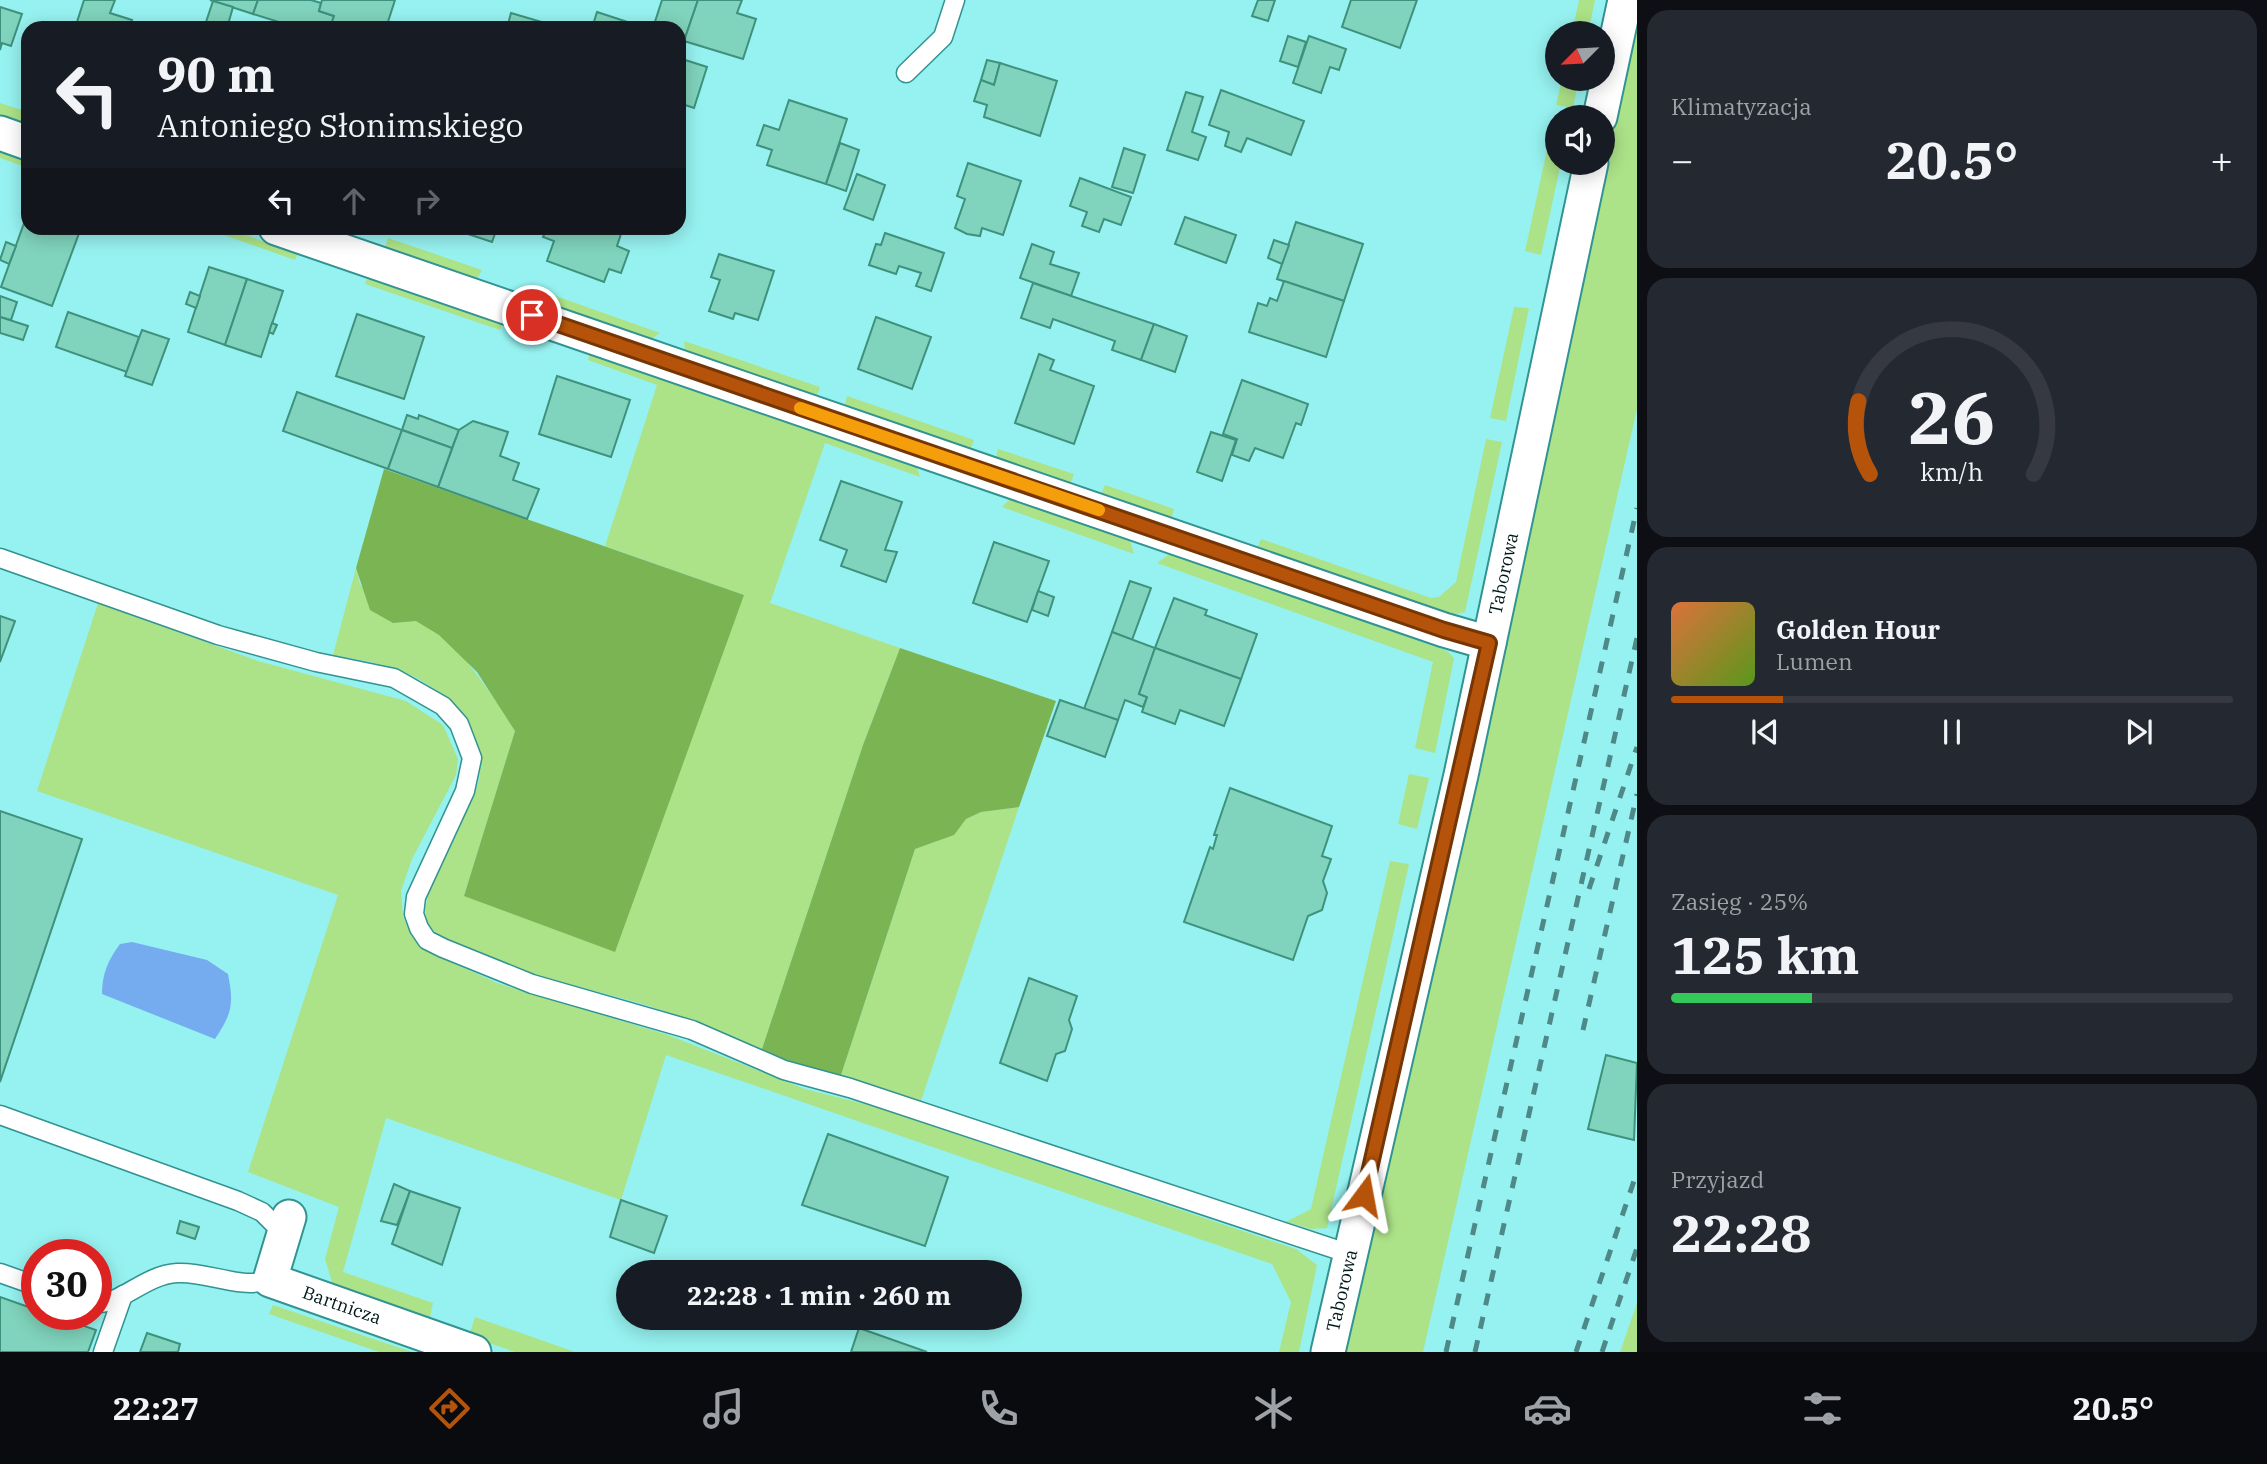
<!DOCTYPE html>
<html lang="pl">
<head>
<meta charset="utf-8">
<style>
  :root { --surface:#171b24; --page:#242831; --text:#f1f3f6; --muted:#9ea1a6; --line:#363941; --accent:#b45309 }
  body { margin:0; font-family:"IBM Plex Serif",serif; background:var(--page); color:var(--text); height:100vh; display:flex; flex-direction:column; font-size:26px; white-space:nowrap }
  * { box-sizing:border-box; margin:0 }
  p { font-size:23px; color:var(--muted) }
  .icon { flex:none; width:38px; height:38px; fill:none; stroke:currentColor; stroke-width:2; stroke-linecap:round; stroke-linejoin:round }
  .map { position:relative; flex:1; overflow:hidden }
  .side { display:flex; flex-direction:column; gap:10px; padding:10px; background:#0d0f14; width:630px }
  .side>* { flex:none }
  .banner { position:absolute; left:21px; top:21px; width:665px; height:214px; border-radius:21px; box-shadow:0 4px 18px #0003; background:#171b24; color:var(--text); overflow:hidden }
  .needle { width:46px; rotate:246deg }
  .fabs { position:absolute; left:1545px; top:21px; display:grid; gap:14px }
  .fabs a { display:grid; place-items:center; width:70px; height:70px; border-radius:50%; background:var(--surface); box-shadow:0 4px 18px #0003; font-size:35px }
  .speed { position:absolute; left:21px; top:1239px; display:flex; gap:14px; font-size:35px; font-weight:700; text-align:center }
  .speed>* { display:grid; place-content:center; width:91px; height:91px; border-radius:50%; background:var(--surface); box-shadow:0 4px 18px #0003; line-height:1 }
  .speed .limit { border:10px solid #d22; background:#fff; color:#111 }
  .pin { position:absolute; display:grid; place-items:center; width:60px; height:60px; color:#fff; margin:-30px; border:4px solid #fff; border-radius:50%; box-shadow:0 2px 7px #0007 }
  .me { position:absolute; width:77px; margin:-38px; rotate:13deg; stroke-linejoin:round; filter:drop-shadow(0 0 5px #0008) }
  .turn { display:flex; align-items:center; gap:24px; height:147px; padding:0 21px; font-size:32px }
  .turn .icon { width:91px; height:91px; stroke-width:2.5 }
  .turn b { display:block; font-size:49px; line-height:60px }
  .lanes { display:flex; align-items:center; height:66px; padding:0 21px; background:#0003; justify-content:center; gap:35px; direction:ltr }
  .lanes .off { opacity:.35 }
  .big { font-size:52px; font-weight:700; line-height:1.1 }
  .side .card { flex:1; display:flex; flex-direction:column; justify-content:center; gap:10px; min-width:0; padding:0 24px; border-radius:21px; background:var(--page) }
  .side .dial { align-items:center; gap:0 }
  .dial svg { height:182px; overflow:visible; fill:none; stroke:var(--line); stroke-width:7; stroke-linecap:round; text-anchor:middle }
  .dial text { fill:var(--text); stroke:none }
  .song { display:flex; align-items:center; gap:21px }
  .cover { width:84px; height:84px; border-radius:10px; background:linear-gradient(135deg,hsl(20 70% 55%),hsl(90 70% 35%)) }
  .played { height:7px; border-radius:4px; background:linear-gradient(90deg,var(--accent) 20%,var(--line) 20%) }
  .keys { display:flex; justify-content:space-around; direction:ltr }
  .heat { display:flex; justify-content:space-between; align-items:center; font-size:38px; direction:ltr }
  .charge { height:10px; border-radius:5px; background:linear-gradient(90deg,#34c759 25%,var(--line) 0) }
  .trip { position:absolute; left:616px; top:1260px; width:406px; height:70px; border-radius:35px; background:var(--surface); box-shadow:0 4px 18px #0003; font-weight:700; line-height:70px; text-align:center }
  .tabs { display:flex; height:112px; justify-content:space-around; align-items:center; background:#090b0e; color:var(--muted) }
  .tabs .icon { width:49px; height:49px }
  .tabs .selected { color:var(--accent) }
  .tabs b { font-size:32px; color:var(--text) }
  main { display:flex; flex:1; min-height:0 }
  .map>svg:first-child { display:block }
</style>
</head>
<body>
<main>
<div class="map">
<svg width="1637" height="1352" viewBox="0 0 1637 1352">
  <rect width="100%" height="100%" fill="#96f2f0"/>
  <g fill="#ace288">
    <polygon points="1579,0 1595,0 1588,33 1572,33"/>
    <polygon points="1637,23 1637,409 1423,1352 1345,1352 1471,793"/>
    <polygon points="1562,79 1579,79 1573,108 1556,105"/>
    <polygon points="0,103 28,112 28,126 0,117"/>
    <polygon points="0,149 28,159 28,168 0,158"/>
    <polygon points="1547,150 1557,151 1558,163 1561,163 1541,255 1525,251"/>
    <polygon points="221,228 225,228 298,253 295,260 218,233"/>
    <polygon points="388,238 482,270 475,282 384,249"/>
    <polygon points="368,276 503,322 500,330 365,284"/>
    <polygon points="536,289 660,333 651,339 534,300"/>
    <polygon points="1514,307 1529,308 1506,421 1490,418"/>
    <polygon points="684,341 820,387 817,396 685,350"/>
    <path d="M590 351 916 465 920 477 825 443 770 603 900 648 863 745 762 1049C721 1035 681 1015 639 1003 592 989 461 961 431 928 408 903 469 815 477 787 495 730 439 682 390 667 371 661 352 659 333 655L356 568 360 584 393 623C399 622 408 620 414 621 448 625 498 703 515 731L464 896 744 595 605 546 657 385 588 360Z"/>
    <polygon points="847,396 974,440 970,451 845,405"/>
    <polygon points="1486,439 1502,442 1465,612 1451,615 1441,612 1257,549 1261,539 1431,598 1439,597 1456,582"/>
    <polygon points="998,449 1074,474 1070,485 996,458"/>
    <polygon points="1105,485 1174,509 1171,521 1100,496"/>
    <polygon points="1012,497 1129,538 1134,554 1002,507"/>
    <polygon points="1171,553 1447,651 1454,658 1435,753 1415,748 1433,662 1157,563"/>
    <polygon points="98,603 258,661 406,701 443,725 458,759 456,775 412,859 401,891 403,917 413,938 425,950 497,983 668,1035 805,1089 876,1107 1296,1249 1317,1265 1299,1352 1279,1352 1291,1302 1272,1264 666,1055 621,1200 386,1118 343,1272 433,1303 429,1322 333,1285 325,1259 339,1207 248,1172 338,895 37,791"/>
    <polygon points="1409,774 1429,778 1417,829 1398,824"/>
    <polygon points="1019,807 921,1101 841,1075 915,849 953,835 966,819 981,812"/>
    <polygon points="1390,861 1409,864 1327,1228 1311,1229 1286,1222 1311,1209"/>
    <polygon points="1637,1303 1637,1352 1620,1352"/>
    <polygon points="273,1305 412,1352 379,1352 269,1314"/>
    <polygon points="475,1317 575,1352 515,1352 469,1336"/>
  </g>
  <g fill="#7bb452">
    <polygon points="384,469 744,595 615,952 464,896 515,731 477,672 439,635 416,621 393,623 370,610 356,568"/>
    <path d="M900 648 1056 701 1019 807 981 812 966 819 954 835 915 849 841 1075C814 1069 785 1067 762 1049L863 745Z"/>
  </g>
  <path fill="#75acf0" d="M132 942 207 960 228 974C234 1005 232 1013 215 1039L102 994C102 974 108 960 120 944Z"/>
  <g fill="#80d3bc" stroke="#3e927d" stroke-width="2">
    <polygon points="84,0 115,0 110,13 132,20 129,28 94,28 77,22"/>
    <polygon points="210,0 258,0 253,14"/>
    <polygon points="258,0 311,0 321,3 319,11 334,16 330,28 298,28 253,14"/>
    <polygon points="322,0 395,0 386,28 330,28 334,16 319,11"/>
    <polygon points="662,0 698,0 684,41 679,39 679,28 653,28"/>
    <polygon points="698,0 742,0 737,13 756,19 743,59 684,41"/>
    <polygon points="1258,0 1275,0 1268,21 1252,16"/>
    <polygon points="1351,0 1417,0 1400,48 1342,27"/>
    <polygon points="213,1 233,7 227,28 206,22"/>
    <polygon points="0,7 22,14 11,46 2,43 0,50"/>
    <polygon points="597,12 646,28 592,28"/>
    <polygon points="511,13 562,28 507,28"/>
    <polygon points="1288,36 1306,42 1298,67 1280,61"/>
    <polygon points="1309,36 1346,49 1339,70 1330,67 1321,93 1293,83"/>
    <polygon points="679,39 684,41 679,56"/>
    <polygon points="679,58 707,67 694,108 679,103"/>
    <polygon points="987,60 1000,63 994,85 981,80"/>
    <polygon points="1000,63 1057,81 1040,136 984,117 987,105 974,101 981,80 994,85"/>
    <polygon points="1221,90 1304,121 1291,155 1247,138 1241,152 1225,146 1229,132 1209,125"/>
    <polygon points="1186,92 1203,97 1192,132 1206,137 1198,160 1167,150"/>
    <polygon points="789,100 847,119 826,184 767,165 772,150 757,145 764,125 779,130"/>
    <polygon points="840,143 859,150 846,191 826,184"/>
    <polygon points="1124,148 1145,155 1133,193 1112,187"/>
    <polygon points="968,163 1021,181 1003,235 982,228 980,236 967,234 955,228 965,199 957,196"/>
    <polygon points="857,174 885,185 873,220 844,209"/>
    <polygon points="1080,178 1131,197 1121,225 1104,219 1099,232 1082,226 1087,212 1070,206"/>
    <polygon points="28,212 28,228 81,228 52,306 1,287"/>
    <polygon points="1185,217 1236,235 1226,263 1175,244"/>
    <polygon points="1296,222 1363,244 1344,301 1277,279"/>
    <polygon points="450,228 497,228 492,242"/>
    <polygon points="547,228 623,228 617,246 629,251 621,273 609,269 604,282 547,261 554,241 543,237"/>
    <polygon points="885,233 944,253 931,291 916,286 921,273 899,266 896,274 869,265 876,244 881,245"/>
    <polygon points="1274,240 1289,245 1282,264 1268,258"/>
    <polygon points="6,242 16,246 9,264 0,260"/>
    <polygon points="1032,244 1054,252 1050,264 1079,273 1071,296 1020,278"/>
    <polygon points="719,254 774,271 758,320 735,313 733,319 709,311 720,280 711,277"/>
    <polygon points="209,267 247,279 225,345 188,332"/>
    <polygon points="247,279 283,291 261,357 225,345"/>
    <polygon points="1284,281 1344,301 1326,357 1249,332 1258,303 1267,306 1270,298 1277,301"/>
    <polygon points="1033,283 1154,324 1141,360 1112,350 1115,341 1053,319 1050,328 1021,318"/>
    <polygon points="190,292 200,296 196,308 186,304"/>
    <polygon points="0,296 17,302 11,320 0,317"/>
    <polygon points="68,312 139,337 127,372 56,347"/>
    <polygon points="357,314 424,337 404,399 336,376"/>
    <polygon points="0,317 28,326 23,340 0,333"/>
    <polygon points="876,317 931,337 912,389 858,369"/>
    <polygon points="272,323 277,325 273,334 269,332"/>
    <polygon points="1154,324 1187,336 1175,372 1141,360"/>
    <polygon points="142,330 169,339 152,385 125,376"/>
    <polygon points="1039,354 1054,360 1050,370 1094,386 1074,444 1015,423"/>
    <polygon points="557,376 630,400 611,457 539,434"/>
    <polygon points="1242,380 1308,404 1301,425 1296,423 1283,458 1255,448 1249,461 1232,455 1237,439 1223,434"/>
    <polygon points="297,392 402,430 388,469 283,431"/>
    <polygon points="407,415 418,419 419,415 459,430 452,448 402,430"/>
    <polygon points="473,421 508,432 500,456 519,463 513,480 539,489 527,519 438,487 459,430"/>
    <polygon points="402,430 452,448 438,487 388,469"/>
    <polygon points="1211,432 1236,440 1222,481 1197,472"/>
    <polygon points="841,481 902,502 885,550 897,552 886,582 841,566 847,550 820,540"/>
    <polygon points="994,542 1049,561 1027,622 973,603"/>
    <polygon points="1130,581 1151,588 1132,640 1112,632"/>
    <polygon points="1038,591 1054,597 1048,616 1032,610"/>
    <polygon points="1174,598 1207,610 1205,615 1257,634 1241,679 1155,648"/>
    <polygon points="0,616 15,621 0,662"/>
    <polygon points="1112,632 1155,648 1139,694 1147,697 1143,707 1125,700 1118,720 1084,709"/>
    <polygon points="1155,648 1241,679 1224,726 1180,710 1175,724 1142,712 1147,697 1139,694"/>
    <polygon points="1060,700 1118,720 1105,757 1047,736"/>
    <polygon points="1230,788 1332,826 1322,856 1331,859 1323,881 1327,893 1322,910 1308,916 1293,960 1184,922 1210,847 1213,849 1217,835 1214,835"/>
    <polygon points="0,811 82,839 0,1082"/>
    <polygon points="1029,978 1077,996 1069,1020 1072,1029 1065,1051 1056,1054 1047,1081 1000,1063"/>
    <polygon points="1606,1055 1637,1063 1634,1140 1588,1129"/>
    <polygon points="828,1134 948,1177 925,1246 802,1205"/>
    <polygon points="394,1184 410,1191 397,1225 381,1221"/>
    <polygon points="410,1191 460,1208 442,1265 392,1244"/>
    <polygon points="621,1200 667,1216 654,1253 610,1237"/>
    <polygon points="180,1221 199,1227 195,1239 177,1233"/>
    <polygon points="0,1297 37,1310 37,1314 50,1314 96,1330 88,1352 0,1352"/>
    <polygon points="859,1328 927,1352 851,1352"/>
    <polygon points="147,1333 180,1344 178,1352 140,1352"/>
  </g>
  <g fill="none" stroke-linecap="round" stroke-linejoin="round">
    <g stroke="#319392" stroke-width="21">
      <g id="service">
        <polyline points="906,73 943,37 955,0"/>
        <polyline points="0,558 218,635 316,662 394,678 443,706 459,724 472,758 465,791 416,897 414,914 419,928 427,940 443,948 532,984 692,1030 784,1070 850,1088 1350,1254"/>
        <polyline points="0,1115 238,1201 262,1212 284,1234"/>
        <polyline points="0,1273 37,1286"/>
        <path d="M96 1303C121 1305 144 1275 177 1273 208 1271 239 1290 270 1280"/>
        <polyline points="103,1352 123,1295"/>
      </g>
    </g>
    <g stroke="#319392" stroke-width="37">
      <g id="minor">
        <polyline points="1600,117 1625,0"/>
        <polyline points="0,133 28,143"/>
        <polyline points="276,228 1444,630 1489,643"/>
        <path id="s1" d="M289 1217 270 1280 474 1352"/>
        <path id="s2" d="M1328 1352 1461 775 1591 163"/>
      </g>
    </g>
    <use href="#service" stroke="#fff" stroke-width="18"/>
    <use href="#minor" stroke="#fff" stroke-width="33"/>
    <g stroke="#4e8988" stroke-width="5" stroke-dasharray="12 12" stroke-linecap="butt">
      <polyline points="1589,889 1637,747"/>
      <polyline points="1583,1030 1637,794"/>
      <polyline points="1446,1352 1637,508"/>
      <polyline points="1475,1352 1637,638"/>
      <polyline points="1576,1352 1637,1172"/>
      <polyline points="1602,1352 1637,1248"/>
    </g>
  </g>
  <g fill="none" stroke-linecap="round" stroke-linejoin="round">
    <g stroke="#753606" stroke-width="18">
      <polyline id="route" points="532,315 1444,630 1489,643 1364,1195"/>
    </g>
    <use href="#route" stroke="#b45309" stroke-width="12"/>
    <polyline stroke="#f59e0b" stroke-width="12" points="800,408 1099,510"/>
  </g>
  <g text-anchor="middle" stroke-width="7" stroke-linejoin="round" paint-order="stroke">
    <g font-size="18" fill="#001818" stroke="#b5fcfa">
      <text dy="6" stroke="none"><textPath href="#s2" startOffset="798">Taborowa</textPath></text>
      <text dy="6" stroke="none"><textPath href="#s2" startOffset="63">Taborowa</textPath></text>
      <text dy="6" stroke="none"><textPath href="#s1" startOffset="142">Bartnicza</textPath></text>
    </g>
  </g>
</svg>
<div class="fabs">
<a><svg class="needle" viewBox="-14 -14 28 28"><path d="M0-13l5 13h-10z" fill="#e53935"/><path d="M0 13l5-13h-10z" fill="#9ea1a6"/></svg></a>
<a><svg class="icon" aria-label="sound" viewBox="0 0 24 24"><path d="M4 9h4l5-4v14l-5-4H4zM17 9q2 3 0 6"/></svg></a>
</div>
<div class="speed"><div class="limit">30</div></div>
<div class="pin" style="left:532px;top:315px;background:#d93025"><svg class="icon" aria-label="arrive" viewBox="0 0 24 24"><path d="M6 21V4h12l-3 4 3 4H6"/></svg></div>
<svg class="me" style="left:1364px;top:1195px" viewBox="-20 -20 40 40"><path d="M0-17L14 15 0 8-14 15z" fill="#b45309" stroke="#fff" stroke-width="4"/></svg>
<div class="trip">22:28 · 1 min · 260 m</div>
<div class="banner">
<div class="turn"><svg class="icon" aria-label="left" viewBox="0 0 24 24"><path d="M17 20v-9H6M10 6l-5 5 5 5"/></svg><div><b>90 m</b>Antoniego Słonimskiego</div></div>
<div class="lanes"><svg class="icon" aria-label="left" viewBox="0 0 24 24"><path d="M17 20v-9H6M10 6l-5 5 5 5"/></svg><svg class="icon off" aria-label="ahead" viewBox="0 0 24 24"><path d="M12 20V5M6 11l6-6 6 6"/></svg><svg class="icon off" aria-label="right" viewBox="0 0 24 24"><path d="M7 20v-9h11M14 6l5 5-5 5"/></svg></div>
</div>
</div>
<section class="side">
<div class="card"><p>Klimatyzacja</p>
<div class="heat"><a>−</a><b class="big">20.5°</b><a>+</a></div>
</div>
<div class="card dial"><svg viewBox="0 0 100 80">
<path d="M14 69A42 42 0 1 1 86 69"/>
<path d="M14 69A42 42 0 0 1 9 37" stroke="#b45309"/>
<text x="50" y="56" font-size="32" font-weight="700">26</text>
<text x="50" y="72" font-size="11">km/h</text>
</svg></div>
<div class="card">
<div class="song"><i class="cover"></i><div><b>Golden Hour</b><p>Lumen</p></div></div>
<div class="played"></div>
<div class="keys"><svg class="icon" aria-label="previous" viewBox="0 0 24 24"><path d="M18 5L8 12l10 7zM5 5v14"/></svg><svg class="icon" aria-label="pause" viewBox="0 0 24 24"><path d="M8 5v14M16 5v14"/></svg><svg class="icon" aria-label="next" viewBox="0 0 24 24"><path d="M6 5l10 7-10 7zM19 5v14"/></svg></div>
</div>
<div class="card"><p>Zasięg · 25%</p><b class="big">125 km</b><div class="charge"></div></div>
<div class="card"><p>Przyjazd</p><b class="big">22:28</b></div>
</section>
</main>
<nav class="tabs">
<b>22:27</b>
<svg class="icon selected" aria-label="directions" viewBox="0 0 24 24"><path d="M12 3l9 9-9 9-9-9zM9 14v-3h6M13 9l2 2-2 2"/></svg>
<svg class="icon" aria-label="music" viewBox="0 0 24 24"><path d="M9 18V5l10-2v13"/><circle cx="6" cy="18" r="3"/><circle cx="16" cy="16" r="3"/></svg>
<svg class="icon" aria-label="phone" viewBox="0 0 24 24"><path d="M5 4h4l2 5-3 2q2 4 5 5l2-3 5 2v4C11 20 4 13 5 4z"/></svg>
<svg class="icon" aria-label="climate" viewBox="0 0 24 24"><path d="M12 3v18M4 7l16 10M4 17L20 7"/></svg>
<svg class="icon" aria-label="car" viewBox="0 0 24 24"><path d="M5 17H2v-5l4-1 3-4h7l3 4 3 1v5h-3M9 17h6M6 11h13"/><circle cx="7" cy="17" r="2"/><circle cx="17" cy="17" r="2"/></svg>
<svg class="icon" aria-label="filters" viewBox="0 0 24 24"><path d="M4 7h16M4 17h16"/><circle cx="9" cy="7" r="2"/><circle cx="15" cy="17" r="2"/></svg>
<b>20.5°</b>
</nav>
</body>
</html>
